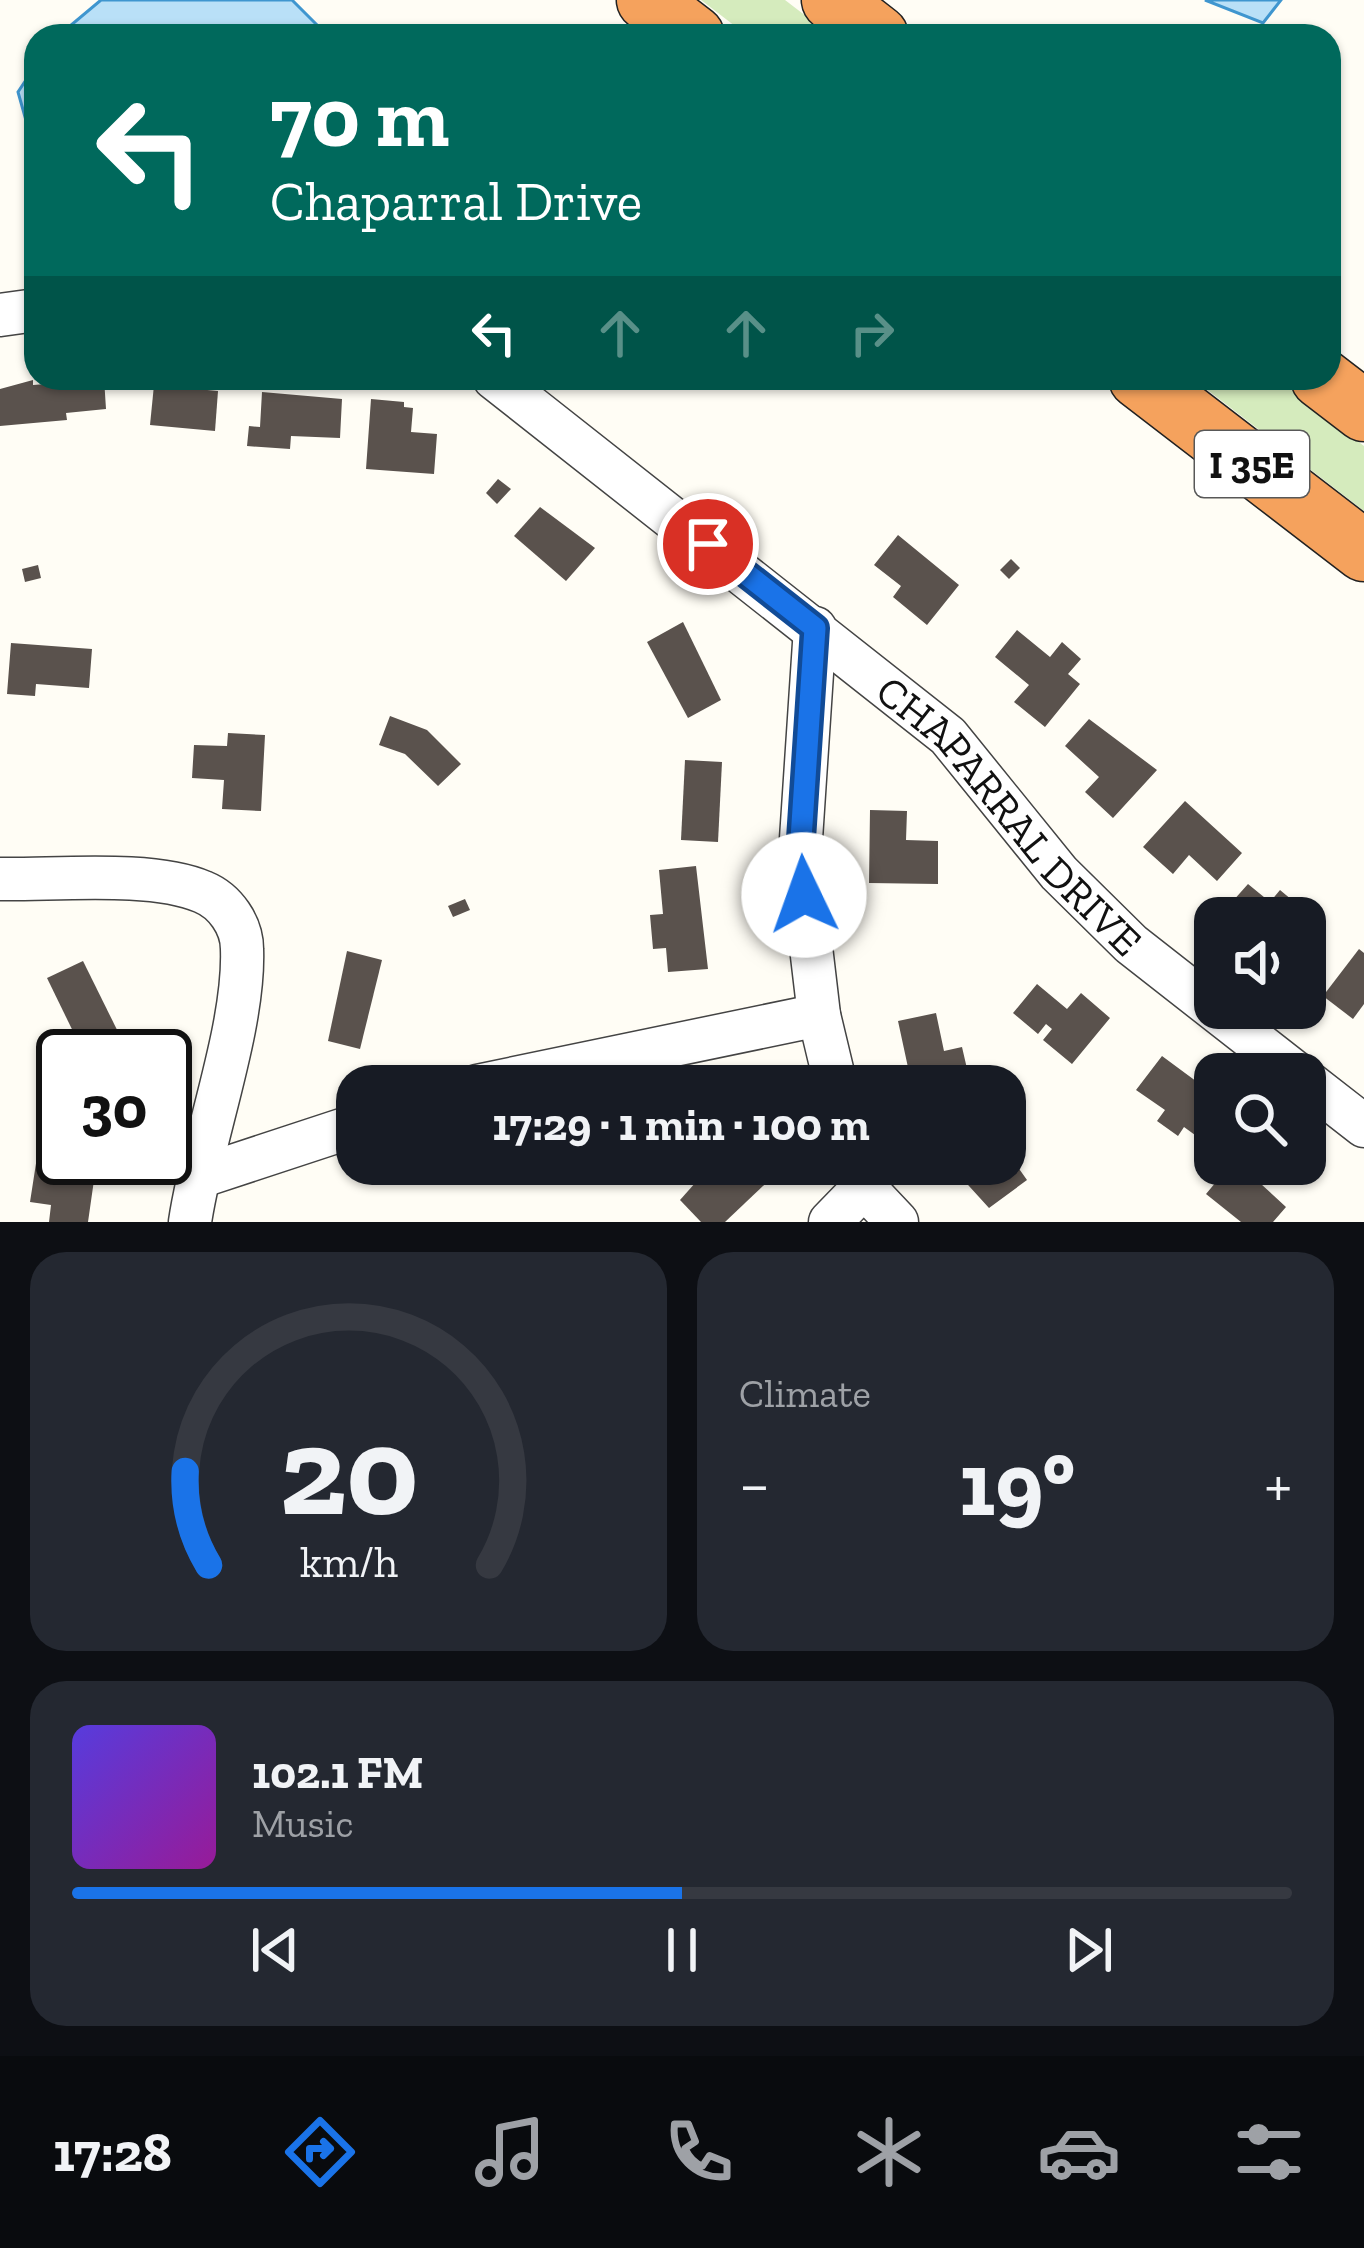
<!DOCTYPE html>
<html lang="en">
<head>
<meta charset="utf-8">
<style>
  :root { --surface:#171b24; --page:#242831; --text:#f1f3f6; --muted:#9ea1a6; --line:#363941; --accent:#1a73e8 }
  body { margin:0; font-family:"Zilla Slab",serif; background:var(--page); color:var(--text); height:100vh; display:flex; flex-direction:column; font-size:45px; white-space:nowrap }
  * { box-sizing:border-box; margin:0 }
  p { font-size:39px; color:var(--muted) }
  .icon { flex:none; width:66px; height:66px; fill:none; stroke:currentColor; stroke-width:2; stroke-linecap:round; stroke-linejoin:round }
  .map { position:relative; height:1222px; overflow:hidden }
  .details { display:flex; flex-direction:column; gap:30px; padding:30px; background:#0d0f14; flex:1 }
  .details>* { flex:none }
  .top-card { position:absolute; left:24px; top:24px; width:1317px; height:366px; border-radius:36px; box-shadow:0 3px 9px #0004; background:#00695c; color:#fff; overflow:hidden }
  .buttons { position:absolute; left:1194px; top:897px; display:grid; gap:24px }
  .buttons a { display:grid; place-items:center; width:132px; height:132px; border-radius:24px; background:var(--surface); box-shadow:0 3px 9px #0004; font-size:60px }
  .speed { position:absolute; left:36px; top:1029px; display:flex; gap:24px; font-size:60px; font-weight:700; text-align:center }
  .speed>* { display:grid; place-content:center; width:156px; height:156px; border-radius:50%; background:var(--surface); box-shadow:0 3px 9px #0004; line-height:1 }
  .speed .limit { border:6px solid #111; border-radius:18px; background:#fff; color:#111 }
  .pin { position:absolute; display:grid; place-items:center; width:102px; height:102px; color:#fff; margin:-51px; border:6px solid #fff; border-radius:50%; box-shadow:0 3px 12px #0007 }
  .me { position:absolute; width:132px; margin:-66px; rotate:357deg; stroke-linejoin:round; filter:drop-shadow(0 0 9px #0008) }
  .turn { display:flex; align-items:center; gap:42px; height:252px; padding:0 48px; font-size:54px }
  .turn .icon { width:156px; height:156px; stroke-width:2.5 }
  .turn b { display:block; font-size:84px; line-height:102px }
  .lanes { display:flex; align-items:center; height:114px; padding:0 48px; background:#0003; justify-content:center; gap:60px; direction:ltr }
  .lanes .off { opacity:.35 }
  .big { font-size:90px; font-weight:800; line-height:1.1 }
  .details .tile { flex:1; display:flex; flex-direction:column; justify-content:center; gap:18px; min-width:0; padding:0 42px; border-radius:36px; background:var(--page) }
  .details .dial { align-items:center; gap:0 }
  .dial svg { height:312px; overflow:visible; fill:none; stroke:var(--line); stroke-width:7; stroke-linecap:round; text-anchor:middle }
  .dial text { fill:var(--text); stroke:none }
  .song { display:flex; align-items:center; gap:36px }
  .cover { width:144px; height:144px; border-radius:18px; background:linear-gradient(135deg,hsl(250 70% 55%),hsl(300 70% 35%)) }
  .played { height:12px; border-radius:6px; background:linear-gradient(90deg,var(--accent) 50%,var(--line) 50%) }
  .keys { display:flex; justify-content:space-around; direction:ltr }
  .heat { display:flex; justify-content:space-between; align-items:center; font-size:66px; direction:ltr }
  .details .tiles { flex:1; display:grid; gap:30px; grid-template-columns:1fr 1fr }
  .tile:last-child { grid-column:span 2 }
  .trip { position:absolute; left:336px; top:1065px; width:690px; height:120px; border-radius:36px; background:var(--surface); box-shadow:0 3px 9px #0004; font-weight:800; line-height:120px; text-align:center }
  .menu { display:flex; height:192px; justify-content:space-around; align-items:center; background:#090b0e; color:var(--muted) }
  .menu .icon { width:84px; height:84px }
  .menu .current { color:var(--accent) }
  .menu b { font-size:54px; color:var(--text) }
  .map>svg:first-child { display:block }
</style>
</head>
<body>
<div class="map">
<svg width="1364" height="1222" viewBox="0 0 1364 1222">
  <rect width="100%" height="100%" fill="#fffdf5"/>
  <g fill="#d5ebbd">
    <polygon points="701,0 785,0 832,36 748,36"/>
    <polygon points="1192,378 1276,378 1364,446 1364,511"/>
  </g>
  <g fill="#b9e0f7" stroke="#3f96cf" stroke-width="3">
    <polygon points="101,0 292,0 328,36 58,36"/>
    <polygon points="1205,0 1281,0 1263,23"/>
    <polygon points="36,65 36,156 18,92"/>
  </g>
  <g fill="#5a524d">
    <polygon points="58,378 104,378 106,409 66,413 67,420 0,426 0,389 33,380 33,385 59,383"/>
    <polygon points="154,385 218,391 215,431 150,425"/>
    <polygon points="262,392 342,399 340,438 291,436 290,449 247,446 249,426 260,427"/>
    <polygon points="371,399 404,402 404,407 413,408 411,432 437,434 434,474 366,469"/>
    <polygon points="498,479 511,489 497,504 486,493"/>
    <polygon points="540,507 595,548 566,581 514,536"/>
    <polygon points="898,535 959,585 927,625 893,597 901,586 874,565"/>
    <polygon points="1011,559 1020,568 1009,579 1000,570"/>
    <polygon points="38,565 41,578 25,582 22,569"/>
    <polygon points="683,622 721,700 688,718 647,642"/>
    <polygon points="1017,630 1050,657 1062,642 1081,659 1068,674 1080,684 1045,727 1014,702 1029,685 995,657"/>
    <polygon points="11,643 92,649 89,688 36,684 35,696 7,694"/>
    <polygon points="390,716 427,730 461,764 438,786 405,754 379,745"/>
    <polygon points="1089,719 1157,770 1113,818 1085,792 1099,777 1065,746"/>
    <polygon points="228,733 265,735 261,811 222,809 224,780 192,778 194,745 227,746"/>
    <polygon points="685,760 722,762 718,842 681,840"/>
    <polygon points="1185,801 1242,853 1217,881 1189,855 1173,874 1143,847"/>
    <polygon points="870,810 907,811 906,840 938,841 938,884 869,883"/>
    <polygon points="696,866 708,969 668,972 666,948 653,949 650,915 663,914 659,870"/>
    <polygon points="1248,884 1270,902 1280,890 1304,910 1297,918 1233,918 1224,911"/>
    <polygon points="465,899 470,910 453,917 448,906"/>
    <polygon points="1305,929 1320,943 1305,960"/>
    <polygon points="1359,949 1364,953 1364,1004 1353,1019 1323,996"/>
    <polygon points="347,951 382,960 360,1049 328,1041"/>
    <polygon points="83,961 128,1052 120,1056 85,1056 47,978"/>
    <polygon points="1037,984 1067,1009 1081,993 1110,1018 1072,1064 1043,1040 1052,1029 1046,1024 1038,1034 1013,1013"/>
    <polygon points="936,1013 944,1051 962,1047 971,1086 912,1086 898,1021"/>
    <polygon points="1162,1056 1208,1090 1204,1095 1215,1103 1215,1130 1206,1143 1184,1127 1178,1136 1157,1121 1165,1110 1136,1090"/>
    <polygon points="1005,1149 1027,1180 989,1208 949,1164 1005,1164"/>
    <polygon points="37,1157 96,1166 88,1222 49,1222 51,1205 30,1202"/>
    <polygon points="712,1164 781,1164 783,1167 725,1222 701,1222 680,1200"/>
    <polygon points="1231,1164 1277,1164 1261,1184 1286,1207 1273,1222 1241,1222 1206,1194"/>
  </g>
  <g fill="none" stroke-linecap="round" stroke-linejoin="round">
    <g stroke="#444" stroke-width="45">
      <g id="minor">
        <polyline points="0,315 36,310"/>
        <path id="s1" d="M494 378 948 736 1059 873 1131 944 1297 1074"/>
        <polyline points="815,628 800,854 819,1015 836,1086"/>
        <path d="M0 879C55 880 153 870 203 892 225 901 242 925 242 949 245 1028 202 1139 190 1222"/>
        <polyline points="1305,1080 1364,1126"/>
        <polyline points="477,1086 819,1015"/>
        <polyline points="857,1164 864,1187 897,1222"/>
        <polyline points="196,1178 357,1125"/>
        <polyline points="830,1222 864,1187"/>
      </g>
    </g>
    <g stroke="#222" stroke-width="63">
      <g id="highway">
        <polyline points="647,0 694,36"/>
        <polyline points="832,0 878,36"/>
        <polyline points="1139,378 1364,551"/>
        <polyline points="1321,378 1364,411"/>
      </g>
    </g>
    <use href="#minor" stroke="#fff" stroke-width="42"/>
    <use href="#highway" stroke="#f5a25d" stroke-width="60"/>
  </g>
  <g fill="none" stroke-linecap="round" stroke-linejoin="round">
    <g stroke="#114b97" stroke-width="30">
      <polyline id="route" points="708,544 815,628 800,854 804,895"/>
    </g>
    <use href="#route" stroke="#1a73e8" stroke-width="21"/>
  </g>
  <g text-anchor="middle" stroke-width="12" stroke-linejoin="round" paint-order="stroke">
    <rect fill="#fff" stroke="#585858" stroke-width="3" x="1195" y="431" width="114" height="66" rx="9"/>
    <g font-size="39" font-weight="bold" fill="#111">
      <text x="1252" y="478">I 35E</text>
    </g>
    <g font-size="42" fill="#111" stroke="#fff">
      <text dy="15" stroke="none"><textPath href="#s1" startOffset="678">CHAPARRAL DRIVE</textPath></text>
    </g>
  </g>
</svg>
<div class="buttons">
<a><svg class="icon" aria-label="sound" viewBox="0 0 24 24"><path d="M4 9h4l5-4v14l-5-4H4zM17 9q2 3 0 6"/></svg></a>
<a><svg class="icon" aria-label="search" viewBox="0 0 24 24"><circle cx="10" cy="10" r="6"/><path d="M15 15l6 6"/></svg></a>
</div>
<div class="speed"><div class="limit">30</div></div>
<div class="pin" style="left:708px;top:544px;background:#d93025"><svg class="icon" aria-label="arrive" viewBox="0 0 24 24"><path d="M6 21V4h12l-3 4 3 4H6"/></svg></div>
<svg class="me" style="left:804px;top:895px" viewBox="-20 -20 40 40"><circle r="19" fill="#fff"/><path d="M0-13L10 11 0 6-10 11z" fill="#1a73e8"/></svg>
<div class="trip">17:29 · 1 min · 100 m</div>
<div class="top-card">
<div class="turn"><svg class="icon" aria-label="left" viewBox="0 0 24 24"><path d="M17 20v-9H6M10 6l-5 5 5 5"/></svg><div><b>70 m</b>Chaparral Drive</div></div>
<div class="lanes"><svg class="icon" aria-label="left" viewBox="0 0 24 24"><path d="M17 20v-9H6M10 6l-5 5 5 5"/></svg><svg class="icon off" aria-label="ahead" viewBox="0 0 24 24"><path d="M12 20V5M6 11l6-6 6 6"/></svg><svg class="icon off" aria-label="ahead" viewBox="0 0 24 24"><path d="M12 20V5M6 11l6-6 6 6"/></svg><svg class="icon off" aria-label="right" viewBox="0 0 24 24"><path d="M7 20v-9h11M14 6l5 5-5 5"/></svg></div>
</div>
</div>
<section class="details">
<div class="tiles">
<div class="tile dial"><svg viewBox="0 0 100 80">
<path d="M14 69A42 42 0 1 1 86 69"/>
<path d="M14 69A42 42 0 0 1 8 45" stroke="#1a73e8"/>
<text x="50" y="56" font-size="32" font-weight="700">20</text>
<text x="50" y="72" font-size="11">km/h</text>
</svg></div>
<div class="tile"><p>Climate</p>
<div class="heat"><a>−</a><b class="big">19°</b><a>+</a></div>
</div>
<div class="tile">
<div class="song"><i class="cover"></i><div><b>102.1 FM</b><p>Music</p></div></div>
<div class="played"></div>
<div class="keys"><svg class="icon" aria-label="previous" viewBox="0 0 24 24"><path d="M18 5L8 12l10 7zM5 5v14"/></svg><svg class="icon" aria-label="pause" viewBox="0 0 24 24"><path d="M8 5v14M16 5v14"/></svg><svg class="icon" aria-label="next" viewBox="0 0 24 24"><path d="M6 5l10 7-10 7zM19 5v14"/></svg></div>
</div>
</div>
</section>
<nav class="menu">
<b>17:28</b>
<svg class="icon current" aria-label="directions" viewBox="0 0 24 24"><path d="M12 3l9 9-9 9-9-9zM9 14v-3h6M13 9l2 2-2 2"/></svg>
<svg class="icon" aria-label="music" viewBox="0 0 24 24"><path d="M9 18V5l10-2v13"/><circle cx="6" cy="18" r="3"/><circle cx="16" cy="16" r="3"/></svg>
<svg class="icon" aria-label="phone" viewBox="0 0 24 24"><path d="M5 4h4l2 5-3 2q2 4 5 5l2-3 5 2v4C11 20 4 13 5 4z"/></svg>
<svg class="icon" aria-label="climate" viewBox="0 0 24 24"><path d="M12 3v18M4 7l16 10M4 17L20 7"/></svg>
<svg class="icon" aria-label="car" viewBox="0 0 24 24"><path d="M5 17H2v-5l4-1 3-4h7l3 4 3 1v5h-3M9 17h6M6 11h13"/><circle cx="7" cy="17" r="2"/><circle cx="17" cy="17" r="2"/></svg>
<svg class="icon" aria-label="filters" viewBox="0 0 24 24"><path d="M4 7h16M4 17h16"/><circle cx="9" cy="7" r="2"/><circle cx="15" cy="17" r="2"/></svg>
</nav>
</body>
</html>
